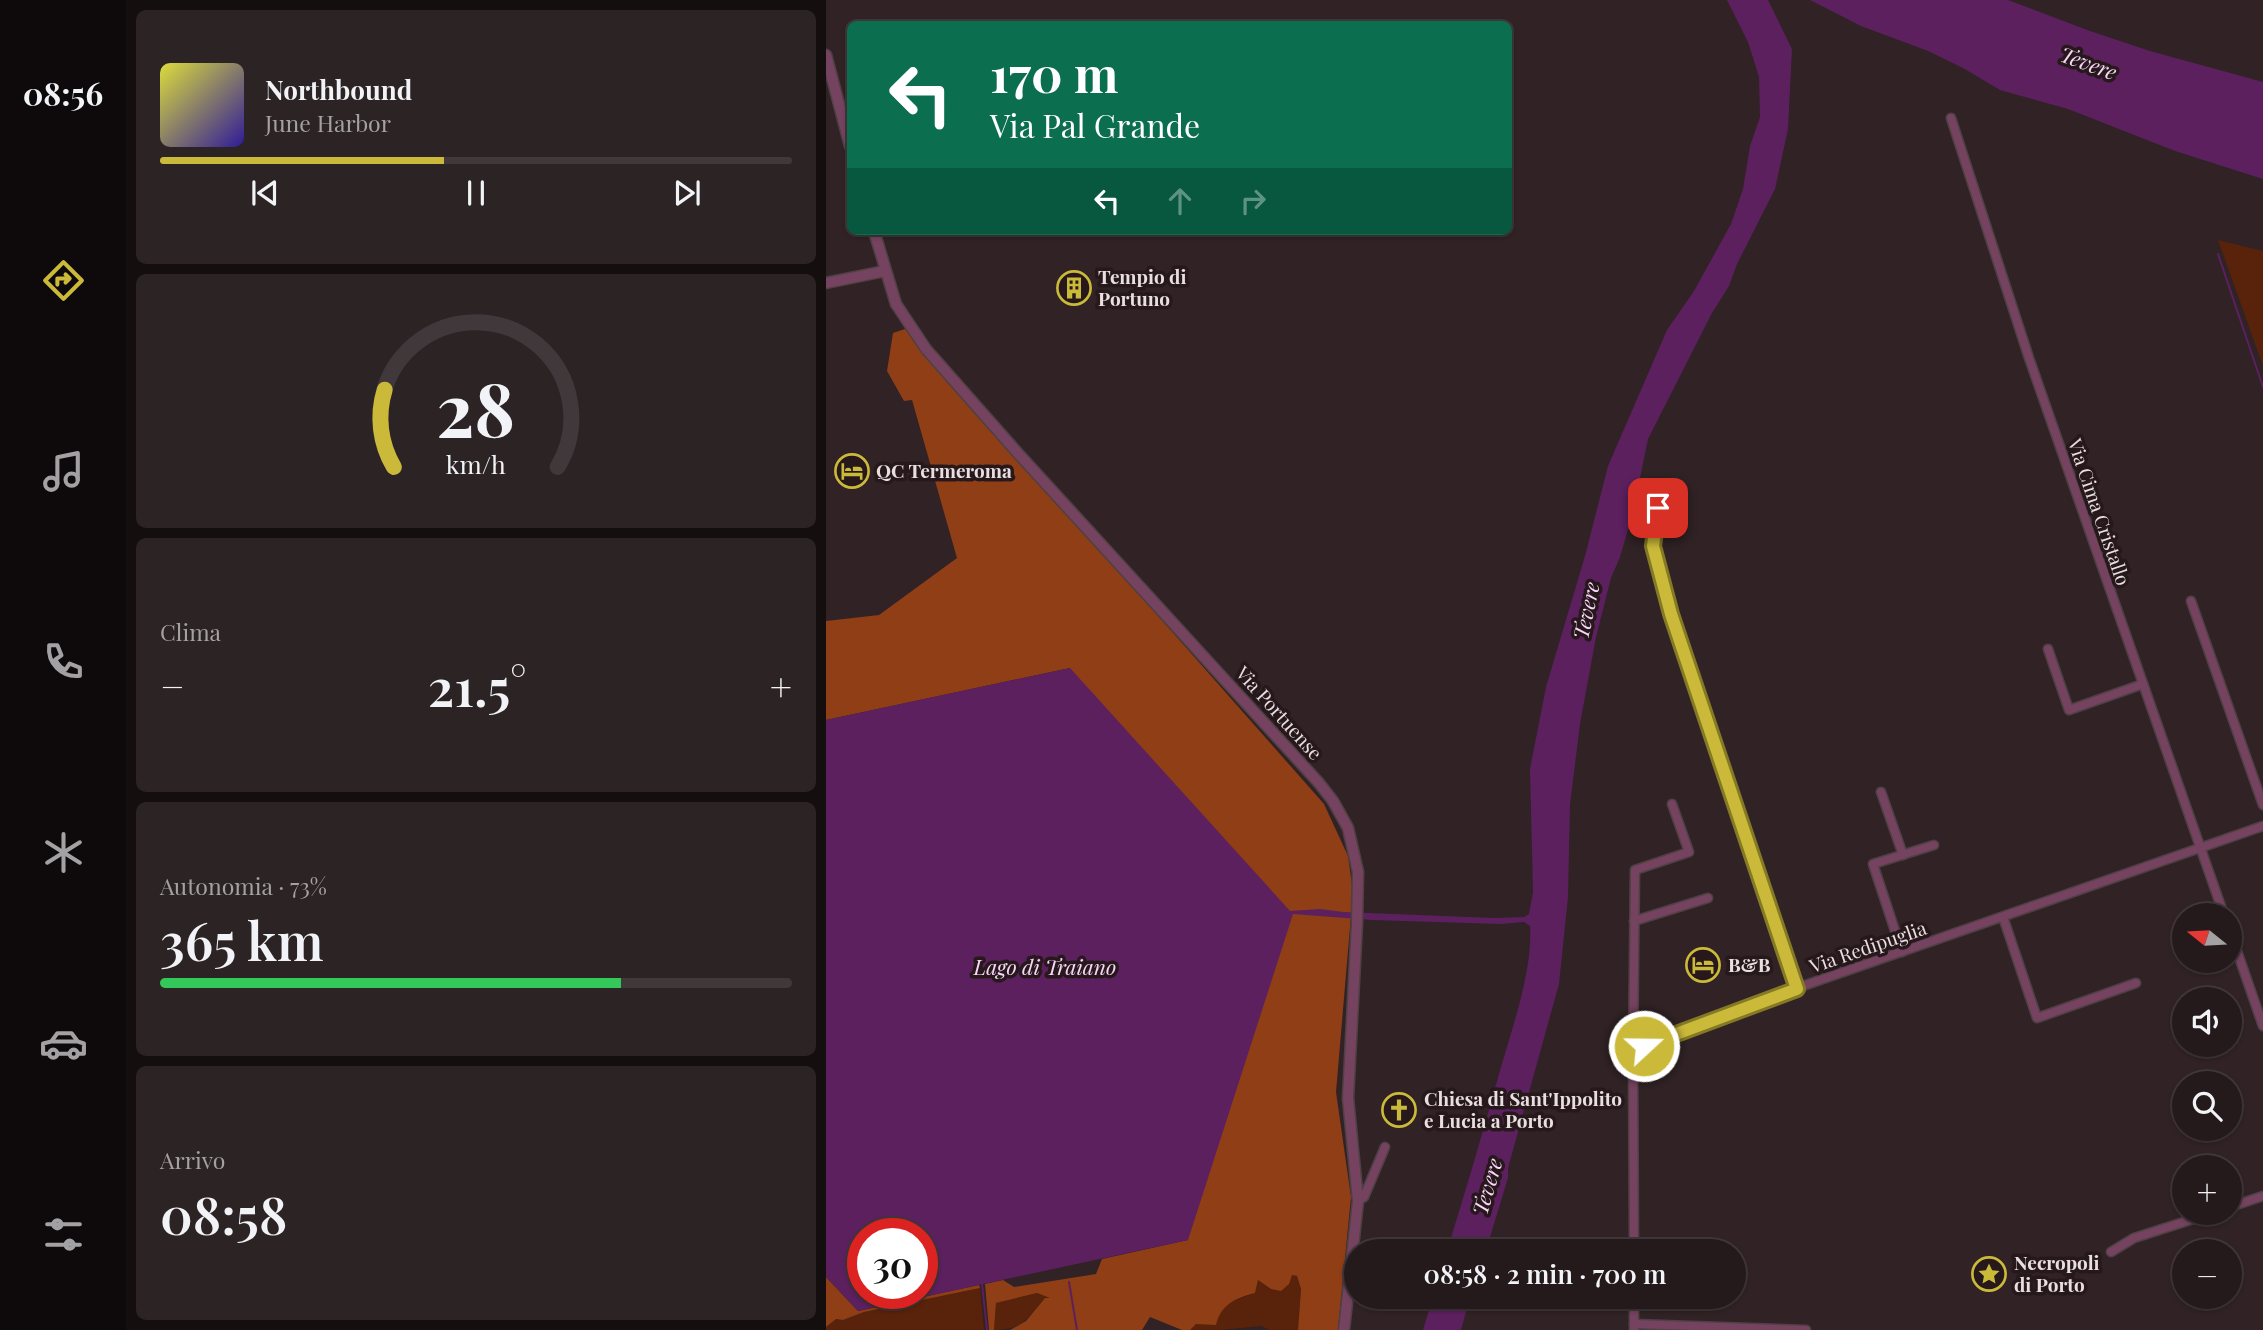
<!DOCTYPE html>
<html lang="it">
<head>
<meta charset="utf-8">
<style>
  :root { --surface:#241a1c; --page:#2c2325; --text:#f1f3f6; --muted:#a3a1a3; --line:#41383b; --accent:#cbba39 }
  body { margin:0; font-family:"Playfair Display",serif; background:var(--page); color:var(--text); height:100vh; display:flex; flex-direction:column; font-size:26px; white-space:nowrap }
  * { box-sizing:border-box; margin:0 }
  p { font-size:23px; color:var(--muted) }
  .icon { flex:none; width:38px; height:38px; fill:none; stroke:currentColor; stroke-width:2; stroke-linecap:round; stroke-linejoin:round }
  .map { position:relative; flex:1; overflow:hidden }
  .details { display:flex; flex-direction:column; gap:10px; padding:10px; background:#140e0f; width:700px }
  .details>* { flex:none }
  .hud { position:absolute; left:21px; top:21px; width:665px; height:214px; border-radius:10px; box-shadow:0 2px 5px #0004,0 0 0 2px var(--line); background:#0b6e4f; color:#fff; overflow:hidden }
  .needle { width:46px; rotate:288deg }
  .controls { position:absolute; left:1346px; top:903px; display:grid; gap:14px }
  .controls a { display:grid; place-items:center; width:70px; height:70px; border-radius:50%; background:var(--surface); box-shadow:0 2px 5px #0004,0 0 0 2px var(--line); font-size:35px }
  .speed { position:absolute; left:21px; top:1218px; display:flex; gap:14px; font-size:35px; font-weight:700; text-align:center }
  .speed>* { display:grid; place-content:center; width:91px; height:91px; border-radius:50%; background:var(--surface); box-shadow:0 2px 5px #0004,0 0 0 2px var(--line); line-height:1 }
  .speed .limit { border:10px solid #d22; background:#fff; color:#111 }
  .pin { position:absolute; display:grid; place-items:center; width:60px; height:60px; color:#fff; margin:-30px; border-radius:14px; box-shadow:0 4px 10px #0006 }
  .me { position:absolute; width:77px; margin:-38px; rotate:69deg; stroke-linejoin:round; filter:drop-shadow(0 0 5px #0008) }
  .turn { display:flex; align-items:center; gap:24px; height:147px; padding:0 28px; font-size:32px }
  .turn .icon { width:91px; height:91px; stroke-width:2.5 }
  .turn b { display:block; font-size:49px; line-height:60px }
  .lanes { display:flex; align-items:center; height:66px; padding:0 28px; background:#0003; justify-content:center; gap:35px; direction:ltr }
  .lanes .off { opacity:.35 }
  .big { font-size:52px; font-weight:600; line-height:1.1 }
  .details .widget { flex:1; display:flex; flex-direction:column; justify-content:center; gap:10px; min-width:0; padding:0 24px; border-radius:10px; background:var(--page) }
  .details .dial { align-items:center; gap:0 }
  .dial svg { height:182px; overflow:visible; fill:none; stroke:var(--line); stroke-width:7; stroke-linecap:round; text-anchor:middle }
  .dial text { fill:var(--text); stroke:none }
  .song { display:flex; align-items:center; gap:21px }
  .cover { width:84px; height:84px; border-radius:10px; background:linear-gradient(135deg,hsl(60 70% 55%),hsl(250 70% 35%)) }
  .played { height:7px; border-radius:4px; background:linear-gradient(90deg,var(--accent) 45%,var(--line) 45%) }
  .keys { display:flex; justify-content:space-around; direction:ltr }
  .heat { display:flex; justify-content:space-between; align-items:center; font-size:38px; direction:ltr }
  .charge { height:10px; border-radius:5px; background:linear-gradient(90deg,#34c759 73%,var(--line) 0) }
  .trip { position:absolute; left:518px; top:1239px; width:402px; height:70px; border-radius:35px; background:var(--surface); box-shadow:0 2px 5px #0004,0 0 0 2px var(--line); font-weight:600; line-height:70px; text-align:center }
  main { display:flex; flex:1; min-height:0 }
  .tab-bar { display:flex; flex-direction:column; width:126px; justify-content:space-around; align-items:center; background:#0e0a0b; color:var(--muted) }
  .tab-bar .icon { width:49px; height:49px }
  .tab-bar .current { color:var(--accent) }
  .tab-bar b { font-size:32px; color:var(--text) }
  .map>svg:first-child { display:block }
</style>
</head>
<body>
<main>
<nav class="tab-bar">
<b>08:56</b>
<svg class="icon current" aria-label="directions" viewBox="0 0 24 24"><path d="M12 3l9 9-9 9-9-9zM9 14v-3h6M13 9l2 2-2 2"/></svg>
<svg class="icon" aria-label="music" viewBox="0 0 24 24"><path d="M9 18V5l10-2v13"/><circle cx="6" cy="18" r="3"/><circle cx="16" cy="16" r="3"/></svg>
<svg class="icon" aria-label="phone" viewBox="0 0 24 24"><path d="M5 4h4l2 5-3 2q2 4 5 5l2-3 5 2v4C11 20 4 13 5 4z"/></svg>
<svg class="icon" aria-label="climate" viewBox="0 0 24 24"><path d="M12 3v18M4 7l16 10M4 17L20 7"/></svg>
<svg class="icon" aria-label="car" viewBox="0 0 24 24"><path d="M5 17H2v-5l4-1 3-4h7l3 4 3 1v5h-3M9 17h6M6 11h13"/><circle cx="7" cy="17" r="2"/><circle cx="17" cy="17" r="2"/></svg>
<svg class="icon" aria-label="filters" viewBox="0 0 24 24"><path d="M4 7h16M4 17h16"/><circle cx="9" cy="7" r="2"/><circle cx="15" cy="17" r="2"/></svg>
</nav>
<section class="details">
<div class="widget">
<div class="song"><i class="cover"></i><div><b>Northbound</b><p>June Harbor</p></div></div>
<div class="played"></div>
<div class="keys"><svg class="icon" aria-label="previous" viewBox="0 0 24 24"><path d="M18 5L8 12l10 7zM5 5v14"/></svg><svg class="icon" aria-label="pause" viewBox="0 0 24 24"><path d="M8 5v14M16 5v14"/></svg><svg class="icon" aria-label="next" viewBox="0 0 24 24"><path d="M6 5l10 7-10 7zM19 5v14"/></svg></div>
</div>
<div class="widget dial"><svg viewBox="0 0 100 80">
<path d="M14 69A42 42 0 1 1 86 69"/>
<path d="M14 69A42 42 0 0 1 10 35" stroke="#cbba39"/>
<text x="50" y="56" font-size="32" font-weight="700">28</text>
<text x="50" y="72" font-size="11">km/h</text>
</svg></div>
<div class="widget"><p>Clima</p>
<div class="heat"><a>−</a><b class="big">21.5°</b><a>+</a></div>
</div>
<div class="widget"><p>Autonomia · 73%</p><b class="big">365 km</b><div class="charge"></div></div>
<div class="widget"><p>Arrivo</p><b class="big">08:58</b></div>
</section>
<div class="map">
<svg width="1437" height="1330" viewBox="0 0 1437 1330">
  <rect width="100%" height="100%" fill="#302225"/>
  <g fill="#58230a">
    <polygon points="1392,240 1437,251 1437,366"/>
    <polygon points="466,1275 471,1276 475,1289 472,1330 444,1330 435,1326 395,1330 364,1330 370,1324 382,1324 404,1302 429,1293 432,1280 445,1289"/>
    <polygon points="154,1288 158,1330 0,1330 0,1327 10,1319 17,1320 38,1312"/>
    <path d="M211 1293 225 1298 218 1299C201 1319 196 1330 168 1330L170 1303Z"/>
  </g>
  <g fill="#8f3e16">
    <path d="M79 329 498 804 522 856 527 892 510 1092 525 1197 512 1330H472L475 1289 471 1276 466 1275 463 1284 455 1291 445 1289 432 1280 429 1293C410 1298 395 1304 390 1325L370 1324 364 1330H356L324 1317 316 1330H184L200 1321 219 1298H224L211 1293 170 1303 168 1330H163L159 1284 177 1280 188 1287 270 1274 276 1259 362 1240 244 668 0 720V621L53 615 131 558 86 400 78 401 61 371 67 333Z"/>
    <polygon points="0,1277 32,1311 153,1285 154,1288 38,1312 17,1320 10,1319 0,1327"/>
  </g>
  <g fill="#5c205f" fill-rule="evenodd">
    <path d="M901 0H942L966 49 962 129 949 189 911 264 903 286 886 313 822 439 807 512 794 557 785 578 770 637 754 724 744 804 742 897 733 984 682 1168V1178L664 1237 656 1251H621C640 1190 658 1128 675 1067 687 1026 707 968 704 926L698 922 675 924 546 920 467 914 362 1240 32 1311 0 1277V720L244 668 464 911 494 909 518 912 667 918 698 917 703 914 707 892 704 769 720 687 759 556 782 466 841 330 868 291 905 224 917 189 924 146 934 117 933 77 922 42ZM37 1234H96V1293H37Z"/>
    <polygon points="984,0 1182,0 1264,31 1324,51 1437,82 1437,179 1349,151 1242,109 1174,90 1137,68 1102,51 1035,26"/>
    <polygon points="607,1297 644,1297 635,1330 597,1330"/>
  </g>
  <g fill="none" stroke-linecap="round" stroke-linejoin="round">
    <g stroke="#5c205f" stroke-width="2">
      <polyline points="1392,254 1437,387"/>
      <polyline points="243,1282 251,1330"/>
      <polyline points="156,1284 161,1330"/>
    </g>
    <g stroke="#4e4043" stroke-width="11">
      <g id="minor">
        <polyline points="1125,118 1203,358 1398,915"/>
        <polyline points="830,495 832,508 827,546 845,614 971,988"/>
        <polyline points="1365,601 1437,805"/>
        <polyline points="1222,649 1243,710 1317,684"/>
        <polyline points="1055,792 1077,855"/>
        <polyline points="1177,917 1211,1018 1310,983"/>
        <polyline points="808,921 882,898"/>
        <polyline points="1404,931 1437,1026"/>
        <polyline points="1076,952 1047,864 1108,845"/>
        <polyline points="807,1055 809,870 863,852 846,804"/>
        <polyline points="532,1201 538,1197 559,1147"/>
        <polyline points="1404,1207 1437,1196"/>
        <polyline points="808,1251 807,1055 812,1050 971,988 1437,826"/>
        <polyline points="1285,1252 1308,1238 1386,1213"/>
        <polyline points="808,1324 980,1330"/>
        <polyline points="808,1330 808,1297"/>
      </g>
    </g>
    <g stroke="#4e4043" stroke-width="13">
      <g id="tertiary">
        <polyline points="0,55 24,146"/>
        <polyline points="48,231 70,304 100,349 189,450 493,783 507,801 522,828 532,872 531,923 522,1098 532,1201 518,1330"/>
        <polyline points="0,283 59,271"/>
      </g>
    </g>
    <use href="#minor" stroke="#754260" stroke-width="8"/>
    <use href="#tertiary" stroke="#754260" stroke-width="10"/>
  </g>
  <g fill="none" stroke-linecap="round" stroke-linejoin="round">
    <g stroke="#847925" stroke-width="18">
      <polyline id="route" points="818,1046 971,989 845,614 827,546 832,508"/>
    </g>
    <use href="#route" stroke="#cbba39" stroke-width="12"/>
  </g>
  <defs>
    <g id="building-ring" transform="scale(1.75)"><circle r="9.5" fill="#26181b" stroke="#cbba39" stroke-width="1.5"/><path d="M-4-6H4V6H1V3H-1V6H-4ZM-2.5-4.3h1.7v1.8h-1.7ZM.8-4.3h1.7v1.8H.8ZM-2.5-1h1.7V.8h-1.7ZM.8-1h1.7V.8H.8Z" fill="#cbba39"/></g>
    <g id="hotel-ring" transform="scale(1.75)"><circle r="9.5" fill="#26181b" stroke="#cbba39" stroke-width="1.5"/><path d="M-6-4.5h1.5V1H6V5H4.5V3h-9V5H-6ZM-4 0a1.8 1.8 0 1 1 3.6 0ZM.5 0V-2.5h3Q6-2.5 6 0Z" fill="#cbba39"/></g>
    <g id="church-ring" transform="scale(1.75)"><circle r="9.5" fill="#26181b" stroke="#cbba39" stroke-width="1.5"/><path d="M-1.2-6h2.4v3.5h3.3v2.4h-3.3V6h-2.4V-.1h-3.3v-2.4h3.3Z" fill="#cbba39"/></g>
    <g id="sight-ring" transform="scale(1.75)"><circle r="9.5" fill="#26181b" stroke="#cbba39" stroke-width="1.5"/><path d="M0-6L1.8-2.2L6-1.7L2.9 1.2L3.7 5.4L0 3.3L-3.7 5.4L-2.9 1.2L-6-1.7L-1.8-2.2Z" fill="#cbba39"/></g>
  </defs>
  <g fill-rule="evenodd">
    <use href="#building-ring" x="248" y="288"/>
    <use href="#hotel-ring" x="26" y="471"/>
    <use href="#hotel-ring" x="877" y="965"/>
    <use href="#church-ring" x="573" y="1110"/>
    <use href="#sight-ring" x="1163" y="1274"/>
  </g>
  <g text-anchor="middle" stroke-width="7" stroke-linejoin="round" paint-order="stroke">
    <g font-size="19" font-weight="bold" fill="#e9dfe1" stroke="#26181b" text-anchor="start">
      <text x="272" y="284">Tempio di<tspan x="272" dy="22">Portuno</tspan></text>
      <text x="50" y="478">QC Termeroma</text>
      <text x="902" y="972">B&amp;B</text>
      <text x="598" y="1106">Chiesa di Sant'Ippolito<tspan x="598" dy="22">e Lucia a Porto</tspan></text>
      <text x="1188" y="1270">Necropoli<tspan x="1188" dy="22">di Porto</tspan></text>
    </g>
    <g font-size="19" fill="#e9dfe1" stroke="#26181b">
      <text transform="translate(1273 512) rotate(71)" y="7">Via Cima Cristallo</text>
      <text transform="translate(453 713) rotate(48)" y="7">Via Portuense</text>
      <text transform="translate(1042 947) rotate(-19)" y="7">Via Redipuglia</text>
    </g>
    <g font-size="21" font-style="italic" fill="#f9d6fa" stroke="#26181b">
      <text transform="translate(1262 64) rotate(20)" y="7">Tevere</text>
      <text transform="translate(761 611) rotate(-78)" y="7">Tevere</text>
      <text x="219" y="975">Lago di Traiano</text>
      <text transform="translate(662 1187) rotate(-74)" y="7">Tevere</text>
    </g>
  </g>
</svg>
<div class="controls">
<a><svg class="needle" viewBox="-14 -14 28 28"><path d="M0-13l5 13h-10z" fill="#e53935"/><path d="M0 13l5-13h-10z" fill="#a3a1a3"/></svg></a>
<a><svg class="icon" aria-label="sound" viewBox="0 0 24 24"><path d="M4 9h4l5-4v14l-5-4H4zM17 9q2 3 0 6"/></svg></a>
<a><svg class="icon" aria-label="search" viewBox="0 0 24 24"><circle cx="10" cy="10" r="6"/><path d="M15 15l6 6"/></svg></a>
<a>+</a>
<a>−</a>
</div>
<div class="speed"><div class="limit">30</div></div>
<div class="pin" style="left:832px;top:508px;background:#d93025"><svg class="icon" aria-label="arrive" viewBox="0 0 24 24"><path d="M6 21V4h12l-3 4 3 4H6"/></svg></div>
<svg class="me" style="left:818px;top:1046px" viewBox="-20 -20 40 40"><circle r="17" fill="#cbba39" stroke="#fff" stroke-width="3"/><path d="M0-11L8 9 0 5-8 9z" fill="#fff"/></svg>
<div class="trip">08:58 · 2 min · 700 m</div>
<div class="hud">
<div class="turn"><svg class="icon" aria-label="left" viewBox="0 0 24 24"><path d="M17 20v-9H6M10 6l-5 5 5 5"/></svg><div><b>170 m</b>Via Pal Grande</div></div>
<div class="lanes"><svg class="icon" aria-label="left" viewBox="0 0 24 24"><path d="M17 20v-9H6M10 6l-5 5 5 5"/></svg><svg class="icon off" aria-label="ahead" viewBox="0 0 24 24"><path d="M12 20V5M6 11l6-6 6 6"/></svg><svg class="icon off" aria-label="right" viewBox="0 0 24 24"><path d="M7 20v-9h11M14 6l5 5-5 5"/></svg></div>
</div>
</div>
</main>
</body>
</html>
